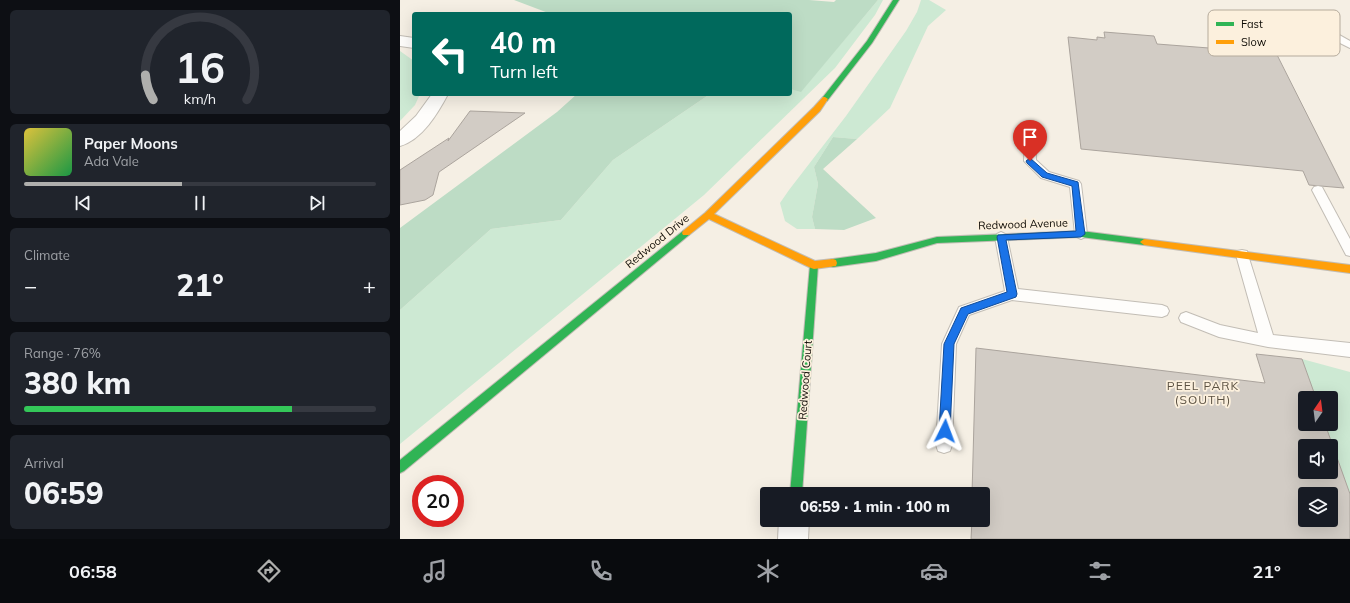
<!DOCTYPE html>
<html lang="en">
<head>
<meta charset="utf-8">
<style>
  :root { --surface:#171b24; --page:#20242c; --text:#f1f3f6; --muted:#9ea1a6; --line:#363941; --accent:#afafad }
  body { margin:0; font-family:Mulish,sans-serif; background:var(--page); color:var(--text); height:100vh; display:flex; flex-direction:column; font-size:15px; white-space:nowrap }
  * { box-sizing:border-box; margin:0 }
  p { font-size:13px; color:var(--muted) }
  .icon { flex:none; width:22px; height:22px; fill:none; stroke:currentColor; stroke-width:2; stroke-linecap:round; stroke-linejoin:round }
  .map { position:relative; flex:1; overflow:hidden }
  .sheet { display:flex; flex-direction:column; gap:10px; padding:10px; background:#0d0f14; width:400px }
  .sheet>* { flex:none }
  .guide { position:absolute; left:12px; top:12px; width:380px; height:84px; border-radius:4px; box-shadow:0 4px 16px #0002; background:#00695c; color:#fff; overflow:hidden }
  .needle { width:26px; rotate:14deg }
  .tools { position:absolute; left:898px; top:391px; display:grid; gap:8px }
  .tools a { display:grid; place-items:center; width:40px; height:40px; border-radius:4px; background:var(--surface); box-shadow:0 4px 16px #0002; font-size:20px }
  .speed { position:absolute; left:12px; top:475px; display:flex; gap:8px; font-size:20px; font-weight:700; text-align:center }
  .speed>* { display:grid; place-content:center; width:52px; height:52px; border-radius:50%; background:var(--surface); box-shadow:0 4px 16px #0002; line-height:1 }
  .speed .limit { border:6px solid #d22; background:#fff; color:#111 }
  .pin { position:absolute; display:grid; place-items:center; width:34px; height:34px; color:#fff; margin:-41px -17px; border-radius:50% 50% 50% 0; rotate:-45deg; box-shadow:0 0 4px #0007 }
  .pin .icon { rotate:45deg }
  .me { position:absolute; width:44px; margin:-22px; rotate:3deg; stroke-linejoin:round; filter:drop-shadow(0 0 3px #0008) }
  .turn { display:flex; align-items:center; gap:14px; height:84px; padding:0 12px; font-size:18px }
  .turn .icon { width:52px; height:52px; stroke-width:2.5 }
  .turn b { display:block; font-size:28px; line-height:34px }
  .big { font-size:30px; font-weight:800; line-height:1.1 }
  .sheet .tile { flex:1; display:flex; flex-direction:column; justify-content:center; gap:6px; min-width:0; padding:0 14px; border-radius:6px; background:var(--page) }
  .sheet .dial { align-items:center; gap:0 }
  .dial svg { height:104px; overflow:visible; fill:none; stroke:var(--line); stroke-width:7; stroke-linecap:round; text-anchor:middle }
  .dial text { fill:var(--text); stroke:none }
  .song { display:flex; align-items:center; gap:12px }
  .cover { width:48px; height:48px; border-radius:6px; background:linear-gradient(135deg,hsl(50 70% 55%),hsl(140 70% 35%)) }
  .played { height:4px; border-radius:2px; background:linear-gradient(90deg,var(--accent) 45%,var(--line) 45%) }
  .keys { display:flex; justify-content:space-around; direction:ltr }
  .heat { display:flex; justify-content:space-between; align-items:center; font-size:22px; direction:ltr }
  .charge { height:6px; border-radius:3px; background:linear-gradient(90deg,#34c759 76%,var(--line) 0) }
  .trip { position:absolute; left:360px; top:487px; width:230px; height:40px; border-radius:4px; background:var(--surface); box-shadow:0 4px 16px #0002; font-weight:800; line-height:40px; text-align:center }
  .menu { display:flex; height:64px; justify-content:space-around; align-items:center; background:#090b0e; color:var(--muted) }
  .menu .icon { width:28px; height:28px }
  .menu .active { color:var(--accent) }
  .menu b { font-size:18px; color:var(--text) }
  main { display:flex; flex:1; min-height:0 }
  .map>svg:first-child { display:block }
</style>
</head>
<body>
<main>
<section class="sheet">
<div class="tile dial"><svg viewBox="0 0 100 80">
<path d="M14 69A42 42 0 1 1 86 69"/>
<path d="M14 69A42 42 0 0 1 8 50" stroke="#afafad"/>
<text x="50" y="56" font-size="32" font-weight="700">16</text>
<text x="50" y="72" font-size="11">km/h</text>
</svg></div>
<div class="tile">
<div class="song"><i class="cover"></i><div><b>Paper Moons</b><p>Ada Vale</p></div></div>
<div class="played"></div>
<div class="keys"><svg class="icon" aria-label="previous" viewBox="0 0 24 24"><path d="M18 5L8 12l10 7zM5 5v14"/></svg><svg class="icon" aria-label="pause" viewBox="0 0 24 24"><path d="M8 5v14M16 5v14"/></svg><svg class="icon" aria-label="next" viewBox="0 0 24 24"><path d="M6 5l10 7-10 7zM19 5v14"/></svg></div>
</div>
<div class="tile"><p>Climate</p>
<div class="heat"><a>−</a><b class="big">21°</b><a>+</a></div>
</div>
<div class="tile"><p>Range · 76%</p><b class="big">380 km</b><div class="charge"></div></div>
<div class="tile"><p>Arrival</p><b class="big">06:59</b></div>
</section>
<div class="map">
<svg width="950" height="539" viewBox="0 0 950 539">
  <rect width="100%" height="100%" fill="#f5efe4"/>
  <g fill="#cde9d3">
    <polygon points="478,0 483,0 475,15 435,68 304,195 0,444 0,310 91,229 161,220 213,160 310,94 390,94 390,89 401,91"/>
    <polygon points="521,0 529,0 546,10 528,26 490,108 457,139 433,137 414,167 418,184 412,217 415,229 397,229 385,221 380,203 389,190 446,116 506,31 517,12"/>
    <polygon points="0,51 14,61 14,94 20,94 15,105 0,121"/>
    <polygon points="902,359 950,372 950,494 925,424 931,424 931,398 915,398"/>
  </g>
  <g fill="#bddcc5">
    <polygon points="114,0 409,0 434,2 436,0 478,0 401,92 390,89 390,14 151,14"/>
    <polygon points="177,94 310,94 213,160 161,220 91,229 0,310 0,228 157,112"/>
    <polygon points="433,137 457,139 423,169 476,218 444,230 415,229 412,217 418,184 414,167"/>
  </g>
  <g fill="#d2ccc5" stroke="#aba49d" fill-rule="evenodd">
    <polygon points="813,27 865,31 944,188 909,185 903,171 681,149 668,37 697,40 697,37 705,38 704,32 754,36 757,44 822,49"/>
    <polygon points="70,111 125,113 39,172 33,195 25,200 0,205 0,170 49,138 48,141"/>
    <path d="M576 348 865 383 856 354 902 359 916 398H905V424H925L950 494V539H571L572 520H583V494H572ZM905 446H931V472H905ZM905 494H931V520H905Z"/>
  </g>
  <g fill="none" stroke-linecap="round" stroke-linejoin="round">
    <g stroke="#c2bdb5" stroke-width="2">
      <g id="lane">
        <path d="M840 15C878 19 917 20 950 41V48L922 34 909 30 883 25 837 20 836 18 837 16Z"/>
        <polygon points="630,134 634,135 635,138 636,160 649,172 679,181 681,184 687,234 685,237 681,239 677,237 675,234 670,187 641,178 624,161 625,138 626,135"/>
        <polygon points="918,186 922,187 950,239 950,256 946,255 912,190 914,187"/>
        <polygon points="601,232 605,234 607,237 618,289 762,305 767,307 769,311 767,315 762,317 612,300 569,315 556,344 552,445 550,451 544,453 538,451 536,445 542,344 559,307 605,291 595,237 597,234"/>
        <polygon points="842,250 847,251 848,255 873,335 950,343 950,357 868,347 819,337 781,322 779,318 781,314 786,312 820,325 858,333 836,255 837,251"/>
      </g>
    </g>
    <g stroke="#c2bdb5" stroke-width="2">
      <g id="street">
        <polygon points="0,36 14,38 14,48 0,46"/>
        <path d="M32 94H48C38 113 22 140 0 146V131L16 116Z"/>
        <polygon points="379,520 409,520 408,539 378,539"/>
      </g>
    </g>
    <g stroke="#c2bdb5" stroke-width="2">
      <g id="fast">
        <polygon points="493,0 499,0 472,43 427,101 423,101 423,97 467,41"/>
        <polygon points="286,230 289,231 290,233 289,235 4,471 0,473 0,460 283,231"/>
        <polygon points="681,231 744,239 748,242 744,245 681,237 537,243 476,261 433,267 430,266 429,263 430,260 433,259 476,253 537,237"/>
        <polygon points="414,261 417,262 418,265 402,494 390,494 410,265 411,262"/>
      </g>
    </g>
    <g stroke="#c2bdb5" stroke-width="2">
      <g id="slow">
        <polygon points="423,97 425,97 428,99 420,111 314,214 415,261 433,259 436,260 437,263 436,266 414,269 411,268 309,219 289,235 283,235 282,233 283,231 305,213 414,107"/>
        <polygon points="744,239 950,265 950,273 744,245 740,242"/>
      </g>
    </g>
    <use href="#lane" fill="#fefdfb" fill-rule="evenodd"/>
    <use href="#street" fill="#fefdfb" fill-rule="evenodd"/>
    <use href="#fast" fill="#30b455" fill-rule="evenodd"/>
    <use href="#slow" fill="#ff9f0a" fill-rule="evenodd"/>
  </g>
  <polygon fill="#1a73e8" stroke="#114b97" points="630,158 647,173 678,182 685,234 681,237 606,240 617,294 616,297 568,314 554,344 550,431 549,434 545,436 541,434 539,431 544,344 561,308 607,292 597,237 598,235 676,231 672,186 642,177 627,163 626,161"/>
  <g text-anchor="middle" stroke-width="3.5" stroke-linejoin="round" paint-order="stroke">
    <g font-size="11" fill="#0e0b05" stroke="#fcf0dd">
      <text transform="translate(623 224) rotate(-2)" y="4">Redwood Avenue</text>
      <text transform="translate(257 241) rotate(-39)" y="4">Redwood Drive</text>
      <text transform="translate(405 380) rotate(-86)" y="4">Redwood Court</text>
    </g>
    <g font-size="12" letter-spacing="1" fill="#5b5142" stroke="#fcf0dd">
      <text x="803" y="390">PEEL PARK<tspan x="803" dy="14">(SOUTH)</tspan></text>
    </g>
  </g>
  <rect x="808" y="10" width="132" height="46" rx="6" fill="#fcf0dd" stroke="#b5ab9c" stroke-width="1"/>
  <rect x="816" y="22" width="18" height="4" fill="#30b455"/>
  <rect x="816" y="40" width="18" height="4" fill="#ff9f0a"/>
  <g font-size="11" fill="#0e0b05">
    <text x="841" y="28">Fast</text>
    <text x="841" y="46">Slow</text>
  </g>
</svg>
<div class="tools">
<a><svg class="needle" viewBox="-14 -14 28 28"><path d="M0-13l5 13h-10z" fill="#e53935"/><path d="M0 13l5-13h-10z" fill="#9ea1a6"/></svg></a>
<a><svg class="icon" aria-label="sound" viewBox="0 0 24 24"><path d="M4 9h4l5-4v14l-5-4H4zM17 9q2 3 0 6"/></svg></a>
<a><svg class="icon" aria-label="layers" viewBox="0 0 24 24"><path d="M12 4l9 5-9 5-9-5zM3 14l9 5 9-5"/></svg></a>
</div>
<div class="speed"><div class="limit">20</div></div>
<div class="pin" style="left:630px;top:161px;background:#d93025"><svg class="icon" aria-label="arrive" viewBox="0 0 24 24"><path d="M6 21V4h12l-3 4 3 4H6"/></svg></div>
<svg class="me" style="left:545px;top:431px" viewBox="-20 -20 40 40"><path d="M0-17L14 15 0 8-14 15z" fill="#1a73e8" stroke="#fff" stroke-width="4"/></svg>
<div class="trip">06:59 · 1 min · 100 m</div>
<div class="guide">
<div class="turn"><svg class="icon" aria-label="left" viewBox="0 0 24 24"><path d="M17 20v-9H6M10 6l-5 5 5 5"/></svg><div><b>40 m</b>Turn left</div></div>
</div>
</div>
</main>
<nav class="menu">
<b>06:58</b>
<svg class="icon active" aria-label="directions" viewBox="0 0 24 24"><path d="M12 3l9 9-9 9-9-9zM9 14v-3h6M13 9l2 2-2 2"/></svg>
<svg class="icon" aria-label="music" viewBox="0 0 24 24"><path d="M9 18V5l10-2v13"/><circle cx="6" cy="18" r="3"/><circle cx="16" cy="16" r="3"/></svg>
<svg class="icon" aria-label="phone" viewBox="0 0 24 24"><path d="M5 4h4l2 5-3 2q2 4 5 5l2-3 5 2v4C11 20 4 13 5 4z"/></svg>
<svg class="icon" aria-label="climate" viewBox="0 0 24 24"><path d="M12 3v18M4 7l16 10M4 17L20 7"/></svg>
<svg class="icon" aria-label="car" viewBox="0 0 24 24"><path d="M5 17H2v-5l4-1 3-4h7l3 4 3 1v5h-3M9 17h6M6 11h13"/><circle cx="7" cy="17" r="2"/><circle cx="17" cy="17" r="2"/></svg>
<svg class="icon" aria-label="filters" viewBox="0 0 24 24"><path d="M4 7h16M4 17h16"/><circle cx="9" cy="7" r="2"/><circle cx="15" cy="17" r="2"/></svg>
<b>21°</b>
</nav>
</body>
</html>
